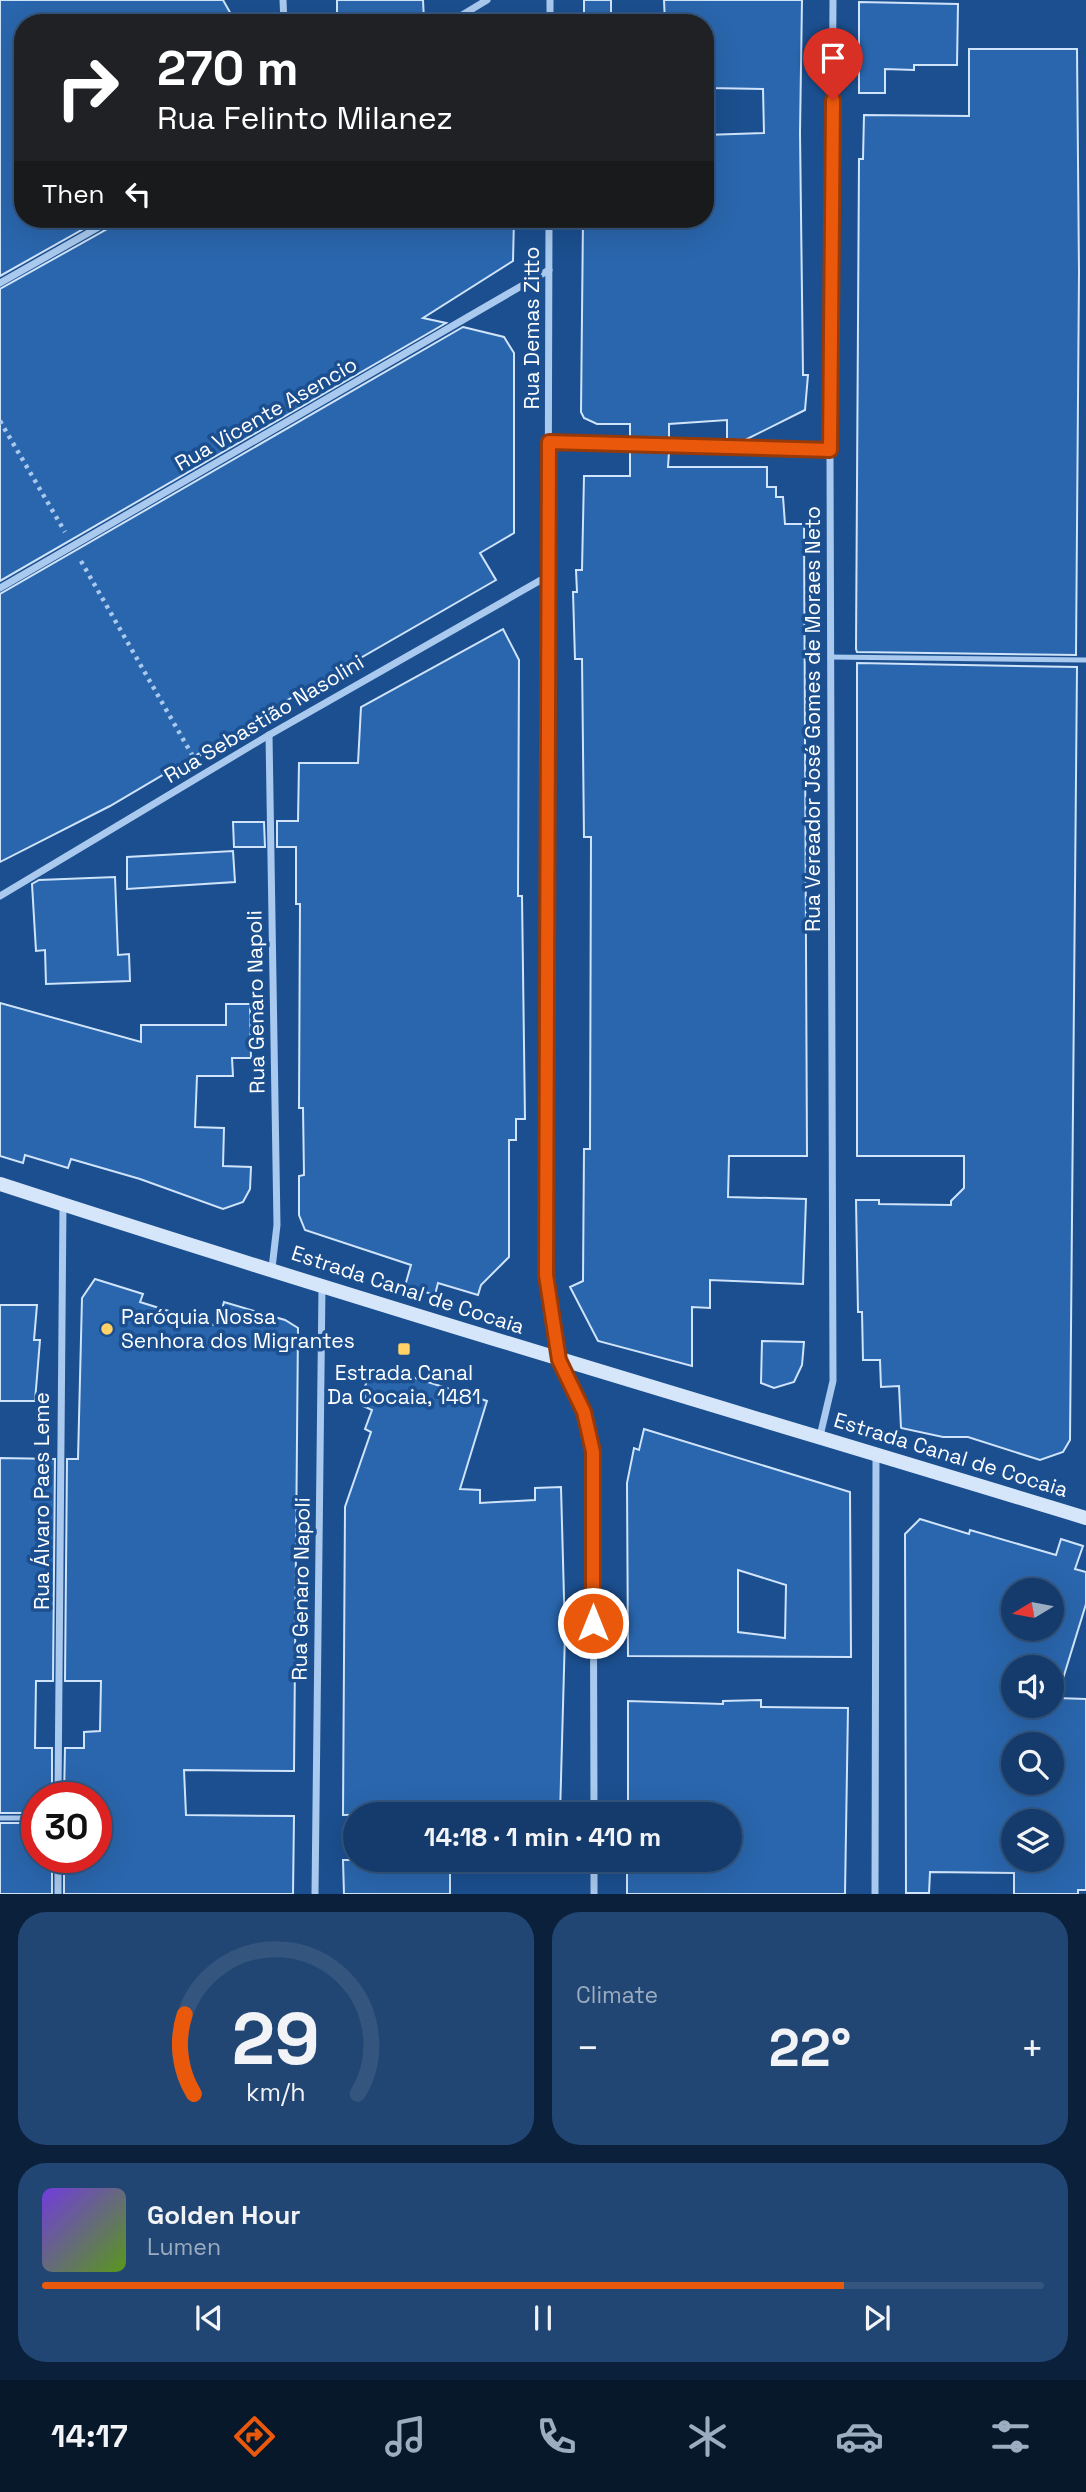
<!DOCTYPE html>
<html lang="en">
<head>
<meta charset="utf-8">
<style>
  :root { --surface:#143b6b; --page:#214673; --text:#f1f3f6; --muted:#9dadc1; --line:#33557e; --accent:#ea580c }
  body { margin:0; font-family:"Space Grotesk",sans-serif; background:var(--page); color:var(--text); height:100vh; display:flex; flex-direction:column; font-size:26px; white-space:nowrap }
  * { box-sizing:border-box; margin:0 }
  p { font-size:23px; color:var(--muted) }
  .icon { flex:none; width:38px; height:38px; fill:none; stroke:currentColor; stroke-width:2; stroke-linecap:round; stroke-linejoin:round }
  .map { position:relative; height:1894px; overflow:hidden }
  .drawer { display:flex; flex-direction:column; gap:18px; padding:18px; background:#0b203b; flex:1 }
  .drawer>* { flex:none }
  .top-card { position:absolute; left:14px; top:14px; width:700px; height:214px; border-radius:28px; box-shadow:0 7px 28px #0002,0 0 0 2px var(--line); background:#202124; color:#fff; overflow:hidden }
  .needle { width:46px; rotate:260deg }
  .controls { position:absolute; left:1001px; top:1578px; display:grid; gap:14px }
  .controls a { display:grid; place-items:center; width:63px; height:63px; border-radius:50%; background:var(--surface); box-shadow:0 7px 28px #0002,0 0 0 2px var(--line); font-size:35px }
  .speed { position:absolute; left:21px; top:1782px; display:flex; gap:14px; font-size:35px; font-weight:700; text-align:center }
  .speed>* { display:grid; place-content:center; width:91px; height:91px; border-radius:50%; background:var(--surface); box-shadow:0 7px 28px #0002,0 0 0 2px var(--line); line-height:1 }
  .speed .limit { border:10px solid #d22; background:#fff; color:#111 }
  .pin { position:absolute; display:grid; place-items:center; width:60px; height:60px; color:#fff; margin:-72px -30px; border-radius:50% 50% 50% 0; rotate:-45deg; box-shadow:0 0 7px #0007 }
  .pin .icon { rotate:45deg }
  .me { position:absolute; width:77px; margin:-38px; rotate:0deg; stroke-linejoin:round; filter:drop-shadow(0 0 5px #0008) }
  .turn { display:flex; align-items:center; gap:24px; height:147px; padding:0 28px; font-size:32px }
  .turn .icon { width:91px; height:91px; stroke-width:2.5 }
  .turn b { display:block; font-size:49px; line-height:60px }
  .then { display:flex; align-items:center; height:66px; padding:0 28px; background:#0003; gap:14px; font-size:26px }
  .big { font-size:52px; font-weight:600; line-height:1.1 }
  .drawer .tile { flex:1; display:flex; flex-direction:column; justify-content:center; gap:10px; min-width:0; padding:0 24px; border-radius:28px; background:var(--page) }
  .drawer .dial { align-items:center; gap:0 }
  .dial svg { height:182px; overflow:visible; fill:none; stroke:var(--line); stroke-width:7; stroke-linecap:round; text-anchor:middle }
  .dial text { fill:var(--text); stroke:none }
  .song { display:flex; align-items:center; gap:21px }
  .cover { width:84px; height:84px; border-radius:10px; background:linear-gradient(135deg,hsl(260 70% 55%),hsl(90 70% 35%)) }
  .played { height:7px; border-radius:4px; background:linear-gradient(90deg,var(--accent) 80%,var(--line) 80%) }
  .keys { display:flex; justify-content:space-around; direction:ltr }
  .heat { display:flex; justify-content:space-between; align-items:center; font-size:38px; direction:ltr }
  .drawer .tiles { flex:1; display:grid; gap:18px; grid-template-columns:1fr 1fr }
  .tile:last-child { grid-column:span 2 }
  .trip { position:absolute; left:343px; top:1802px; width:399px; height:70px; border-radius:35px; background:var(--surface); box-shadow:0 7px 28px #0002,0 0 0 2px var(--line); font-weight:600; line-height:70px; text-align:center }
  .tab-bar { display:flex; height:112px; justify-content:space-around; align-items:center; background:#08182b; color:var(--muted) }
  .tab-bar .icon { width:49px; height:49px }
  .tab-bar .active { color:var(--accent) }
  .tab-bar b { font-size:32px; color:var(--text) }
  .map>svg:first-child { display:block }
</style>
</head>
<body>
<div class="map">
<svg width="1086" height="1894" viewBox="0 0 1086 1894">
  <rect width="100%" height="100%" fill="#1b4f8f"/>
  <g fill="#2a66ad" stroke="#cfe3fa" stroke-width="2" fill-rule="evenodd">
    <polygon points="0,0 223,0 236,23 23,23 23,219 101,219 0,276"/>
    <polygon points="337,0 423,0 424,21 337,22"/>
    <rect x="584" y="0" width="27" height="23"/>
    <polygon points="664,0 802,0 800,133 803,375 808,375 805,410 743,441 727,441 727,420 669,424 669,439 630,438 630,424 597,424 584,418 581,412 583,219 705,219 705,135 764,133 763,89 709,88 709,78 705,78 705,23 665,23"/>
    <polygon points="859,2 958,4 957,65 914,65 914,70 885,69 885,93 859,93"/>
    <polygon points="969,49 1077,49 1079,272 1076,655 857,652 856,649 859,159 863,159 864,115 969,116"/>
    <polygon points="119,219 514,219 513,261 423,318 446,323 0,581 0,289 116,224"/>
    <polygon points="463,327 504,337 514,353 514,533 480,553 496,580 286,701 287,703 201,755 200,753 110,806 0,862 0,594"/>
    <polygon points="630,450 669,452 668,467 767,467 767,487 776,487 776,497 783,497 785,524 804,524 807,1156 729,1156 728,1197 806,1199 803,1284 710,1280 710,1308 692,1307 692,1366 598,1341 570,1287 583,1281 584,1149 590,1149 591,837 584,837 582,659 575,659 573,592 577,592 576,570 582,570 584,476 630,476"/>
    <polygon points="503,629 519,660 518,896 522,896 525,1119 516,1119 516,1140 509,1140 509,1257 481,1285 478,1295 438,1283 435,1295 405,1286 411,1265 305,1230 299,1215 299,1176 304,1175 303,1108 299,1108 300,904 296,904 296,847 277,847 277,821 298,821 299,763 358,763 361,707"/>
    <polygon points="857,663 1077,667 1070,1440 1063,1452 1040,1460 968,1437 943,1437 901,1428 899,1386 881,1387 880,1360 863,1360 862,1312 858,1312 856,1200 879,1200 879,1204 951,1205 951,1201 964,1188 964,1156 857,1156"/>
    <polygon points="233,822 264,822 265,847 234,847"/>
    <polygon points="233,851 235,882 127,889 127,857"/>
    <polygon points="115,877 118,955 129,954 130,981 46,984 45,950 36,951 32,884 39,880"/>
    <polygon points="0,1003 141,1042 141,1025 226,1025 226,1004 250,1004 251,1058 232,1058 233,1076 197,1076 195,1127 224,1128 223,1166 251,1167 250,1189 243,1202 223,1209 140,1179 71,1159 68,1168 25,1155 23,1163 0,1156"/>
    <polygon points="95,1279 143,1294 140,1302 217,1326 224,1302 285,1320 298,1328 294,1771 184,1770 186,1815 294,1816 293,1894 64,1894 64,1857 96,1857 96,1797 64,1797 65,1748 84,1748 84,1732 100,1731 101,1681 65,1681 67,1459 78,1459 82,1298"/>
    <polygon points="0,1305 37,1305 34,1340 40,1340 35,1401 0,1401"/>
    <polygon points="762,1341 804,1342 802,1365 794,1382 774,1388 761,1383"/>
    <polygon points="387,1369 487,1401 460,1489 480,1490 480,1503 535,1500 535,1488 561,1487 565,1634 560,1815 536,1815 536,1812 343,1815 345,1507 371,1432 365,1429 372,1410 363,1406 367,1393 363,1392 371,1370"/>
    <path d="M644 1429 850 1492 851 1657 628 1656 627 1483 634 1448 639 1450ZM738 1570 786 1585 785 1638 738 1632Z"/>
    <polygon points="0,1458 55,1459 53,1681 36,1681 35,1748 52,1748 52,1797 35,1797 35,1813 0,1813"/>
    <path d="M920 1519 969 1534 970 1530 1056 1555 1061 1539 1083 1546 1075 1569 1086 1572V1604L1057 1698 1086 1699V1890H1078V1894H1014V1873L930 1872 929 1893H906L905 1534ZM1013 1591H1052V1629H1013ZM1013 1668H1052V1706H1013ZM1013 1745H1052V1783H1013ZM1013 1822H1052V1860H1013Z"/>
    <polygon points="761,1700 761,1707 848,1708 845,1894 627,1894 627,1860 730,1860 730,1815 628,1815 628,1701 723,1704 723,1701"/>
    <polygon points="0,1823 35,1823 34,1857 52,1857 52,1894 0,1894"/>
    <polygon points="343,1860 450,1860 450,1894 344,1894"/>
  </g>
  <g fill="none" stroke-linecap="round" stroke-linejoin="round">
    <g stroke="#a9c9ee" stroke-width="4.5" stroke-dasharray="3.5 5" stroke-linecap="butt">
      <polyline points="0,421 65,532"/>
      <polyline points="81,561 195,760"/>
    </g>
    <g stroke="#a9c9ee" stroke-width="5">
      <polyline points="830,657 1086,660"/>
      <polyline points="0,1818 37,1818"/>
    </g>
    <g stroke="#a9c9ee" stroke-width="7">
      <polyline points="283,0 284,23"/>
      <polyline points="449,23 487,0"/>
      <polyline points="550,23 550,0"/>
      <polyline points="549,219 546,1275 559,1360 584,1412 593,1452 594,1815"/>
      <polyline points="0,283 113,219"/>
      <polyline points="549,442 830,450"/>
      <polyline points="0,588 549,270"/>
      <polyline points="269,735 277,1225 272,1268"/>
      <polyline points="0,896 269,735 548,576"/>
      <polyline points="820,1436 833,1381 830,455 833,0"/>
      <polyline points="58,1797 63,1204"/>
      <polyline points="594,1860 594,1894"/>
      <polyline points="58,1894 58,1857"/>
      <polyline points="315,1894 322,1286"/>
      <polyline points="875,1894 876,1455"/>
    </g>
    <path stroke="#d6e6fa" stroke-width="14" d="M0 1184C360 1301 724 1408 1086 1518"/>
  </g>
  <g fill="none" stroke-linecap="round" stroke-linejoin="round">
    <g stroke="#983908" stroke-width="18">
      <polyline id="route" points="593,1623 593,1452 584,1412 559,1360 546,1275 549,442 830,450 833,100"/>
    </g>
    <use href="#route" stroke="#ea580c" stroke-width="12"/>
  </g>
  <g fill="#ffd166" stroke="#1b4f8f" stroke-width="2.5">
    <circle cx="107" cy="1329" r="7"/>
    <rect x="397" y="1342" width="14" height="14" rx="3.5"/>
  </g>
  <g text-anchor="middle" stroke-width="7" stroke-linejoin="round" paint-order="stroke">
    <g font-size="21" fill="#fff" stroke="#1b4f8f">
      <text transform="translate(532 328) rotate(-90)" y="7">Rua Demas Zitto</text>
      <text transform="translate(266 414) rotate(-30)" y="7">Rua Vicente Asencio</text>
      <text transform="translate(264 719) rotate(-31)" y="7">Rua Sebastião Nasolini</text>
      <text transform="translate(813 719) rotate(-90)" y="7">Rua Vereador José Gomes de Moraes Neto</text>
      <text transform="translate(256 1002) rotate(-91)" y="7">Rua Genaro Napoli</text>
      <text transform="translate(408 1290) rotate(18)" y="7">Estrada Canal de Cocaia</text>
      <text transform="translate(951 1455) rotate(17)" y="7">Estrada Canal de Cocaia</text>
      <text transform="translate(42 1501) rotate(-90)" y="7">Rua Álvaro Paes Leme</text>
      <text transform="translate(301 1589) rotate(-89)" y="7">Rua Genaro Napoli</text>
    </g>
    <g font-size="21" fill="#fff" stroke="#1b4f8f" text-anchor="start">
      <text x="121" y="1324">Paróquia Nossa<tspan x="121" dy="24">Senhora dos Migrantes</tspan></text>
      <text x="404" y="1380" text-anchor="middle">Estrada Canal<tspan x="404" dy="24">Da Cocaia, 1481</tspan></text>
    </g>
  </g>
</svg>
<div class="controls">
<a><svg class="needle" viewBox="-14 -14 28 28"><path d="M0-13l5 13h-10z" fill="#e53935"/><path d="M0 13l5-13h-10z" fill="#9dadc1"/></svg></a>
<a><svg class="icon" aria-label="sound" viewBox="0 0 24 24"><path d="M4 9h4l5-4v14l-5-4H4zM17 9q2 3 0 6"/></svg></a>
<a><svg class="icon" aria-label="search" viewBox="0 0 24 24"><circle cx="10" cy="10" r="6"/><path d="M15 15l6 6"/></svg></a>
<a><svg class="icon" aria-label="layers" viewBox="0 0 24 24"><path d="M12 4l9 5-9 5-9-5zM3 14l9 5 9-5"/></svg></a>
</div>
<div class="speed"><div class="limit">30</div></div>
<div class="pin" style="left:833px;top:100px;background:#d93025"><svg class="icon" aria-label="arrive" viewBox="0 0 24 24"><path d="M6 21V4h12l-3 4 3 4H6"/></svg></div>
<svg class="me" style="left:593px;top:1623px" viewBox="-20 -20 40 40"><circle r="17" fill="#ea580c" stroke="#fff" stroke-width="3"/><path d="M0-11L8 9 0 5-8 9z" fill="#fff"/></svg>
<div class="trip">14:18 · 1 min · 410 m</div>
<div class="top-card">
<div class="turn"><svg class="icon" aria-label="right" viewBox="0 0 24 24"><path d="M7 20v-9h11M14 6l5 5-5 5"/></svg><div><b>270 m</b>Rua Felinto Milanez</div></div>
<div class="then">Then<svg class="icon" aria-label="left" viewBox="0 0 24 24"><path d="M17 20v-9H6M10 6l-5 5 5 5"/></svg></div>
</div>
</div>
<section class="drawer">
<div class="tiles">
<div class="tile dial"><svg viewBox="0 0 100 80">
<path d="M14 69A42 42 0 1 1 86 69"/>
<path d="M14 69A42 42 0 0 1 10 34" stroke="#ea580c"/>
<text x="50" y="56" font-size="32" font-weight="700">29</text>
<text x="50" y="72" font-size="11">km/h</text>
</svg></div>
<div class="tile"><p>Climate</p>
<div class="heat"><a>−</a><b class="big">22°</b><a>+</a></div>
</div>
<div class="tile">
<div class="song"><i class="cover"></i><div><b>Golden Hour</b><p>Lumen</p></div></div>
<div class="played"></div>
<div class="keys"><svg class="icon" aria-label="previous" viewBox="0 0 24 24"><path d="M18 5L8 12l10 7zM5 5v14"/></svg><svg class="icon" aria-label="pause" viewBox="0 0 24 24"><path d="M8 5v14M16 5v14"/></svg><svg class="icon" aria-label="next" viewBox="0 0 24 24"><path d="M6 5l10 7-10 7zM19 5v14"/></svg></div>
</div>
</div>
</section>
<nav class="tab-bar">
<b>14:17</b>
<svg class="icon active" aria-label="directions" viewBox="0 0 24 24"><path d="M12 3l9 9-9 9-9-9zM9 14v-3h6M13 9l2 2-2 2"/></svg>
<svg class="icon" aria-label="music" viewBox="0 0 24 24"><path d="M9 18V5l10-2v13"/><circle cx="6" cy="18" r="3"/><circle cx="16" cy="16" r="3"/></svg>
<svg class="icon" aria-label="phone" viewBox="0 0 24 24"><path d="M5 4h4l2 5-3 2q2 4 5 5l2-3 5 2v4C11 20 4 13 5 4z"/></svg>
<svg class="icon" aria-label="climate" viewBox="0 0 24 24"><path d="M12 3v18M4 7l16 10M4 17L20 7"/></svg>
<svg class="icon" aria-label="car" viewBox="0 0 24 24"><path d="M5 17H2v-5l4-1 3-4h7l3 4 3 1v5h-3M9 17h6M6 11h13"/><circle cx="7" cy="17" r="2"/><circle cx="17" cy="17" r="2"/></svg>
<svg class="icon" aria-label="filters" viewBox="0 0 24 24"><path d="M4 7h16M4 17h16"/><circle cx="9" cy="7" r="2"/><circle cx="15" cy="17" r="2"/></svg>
</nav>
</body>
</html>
